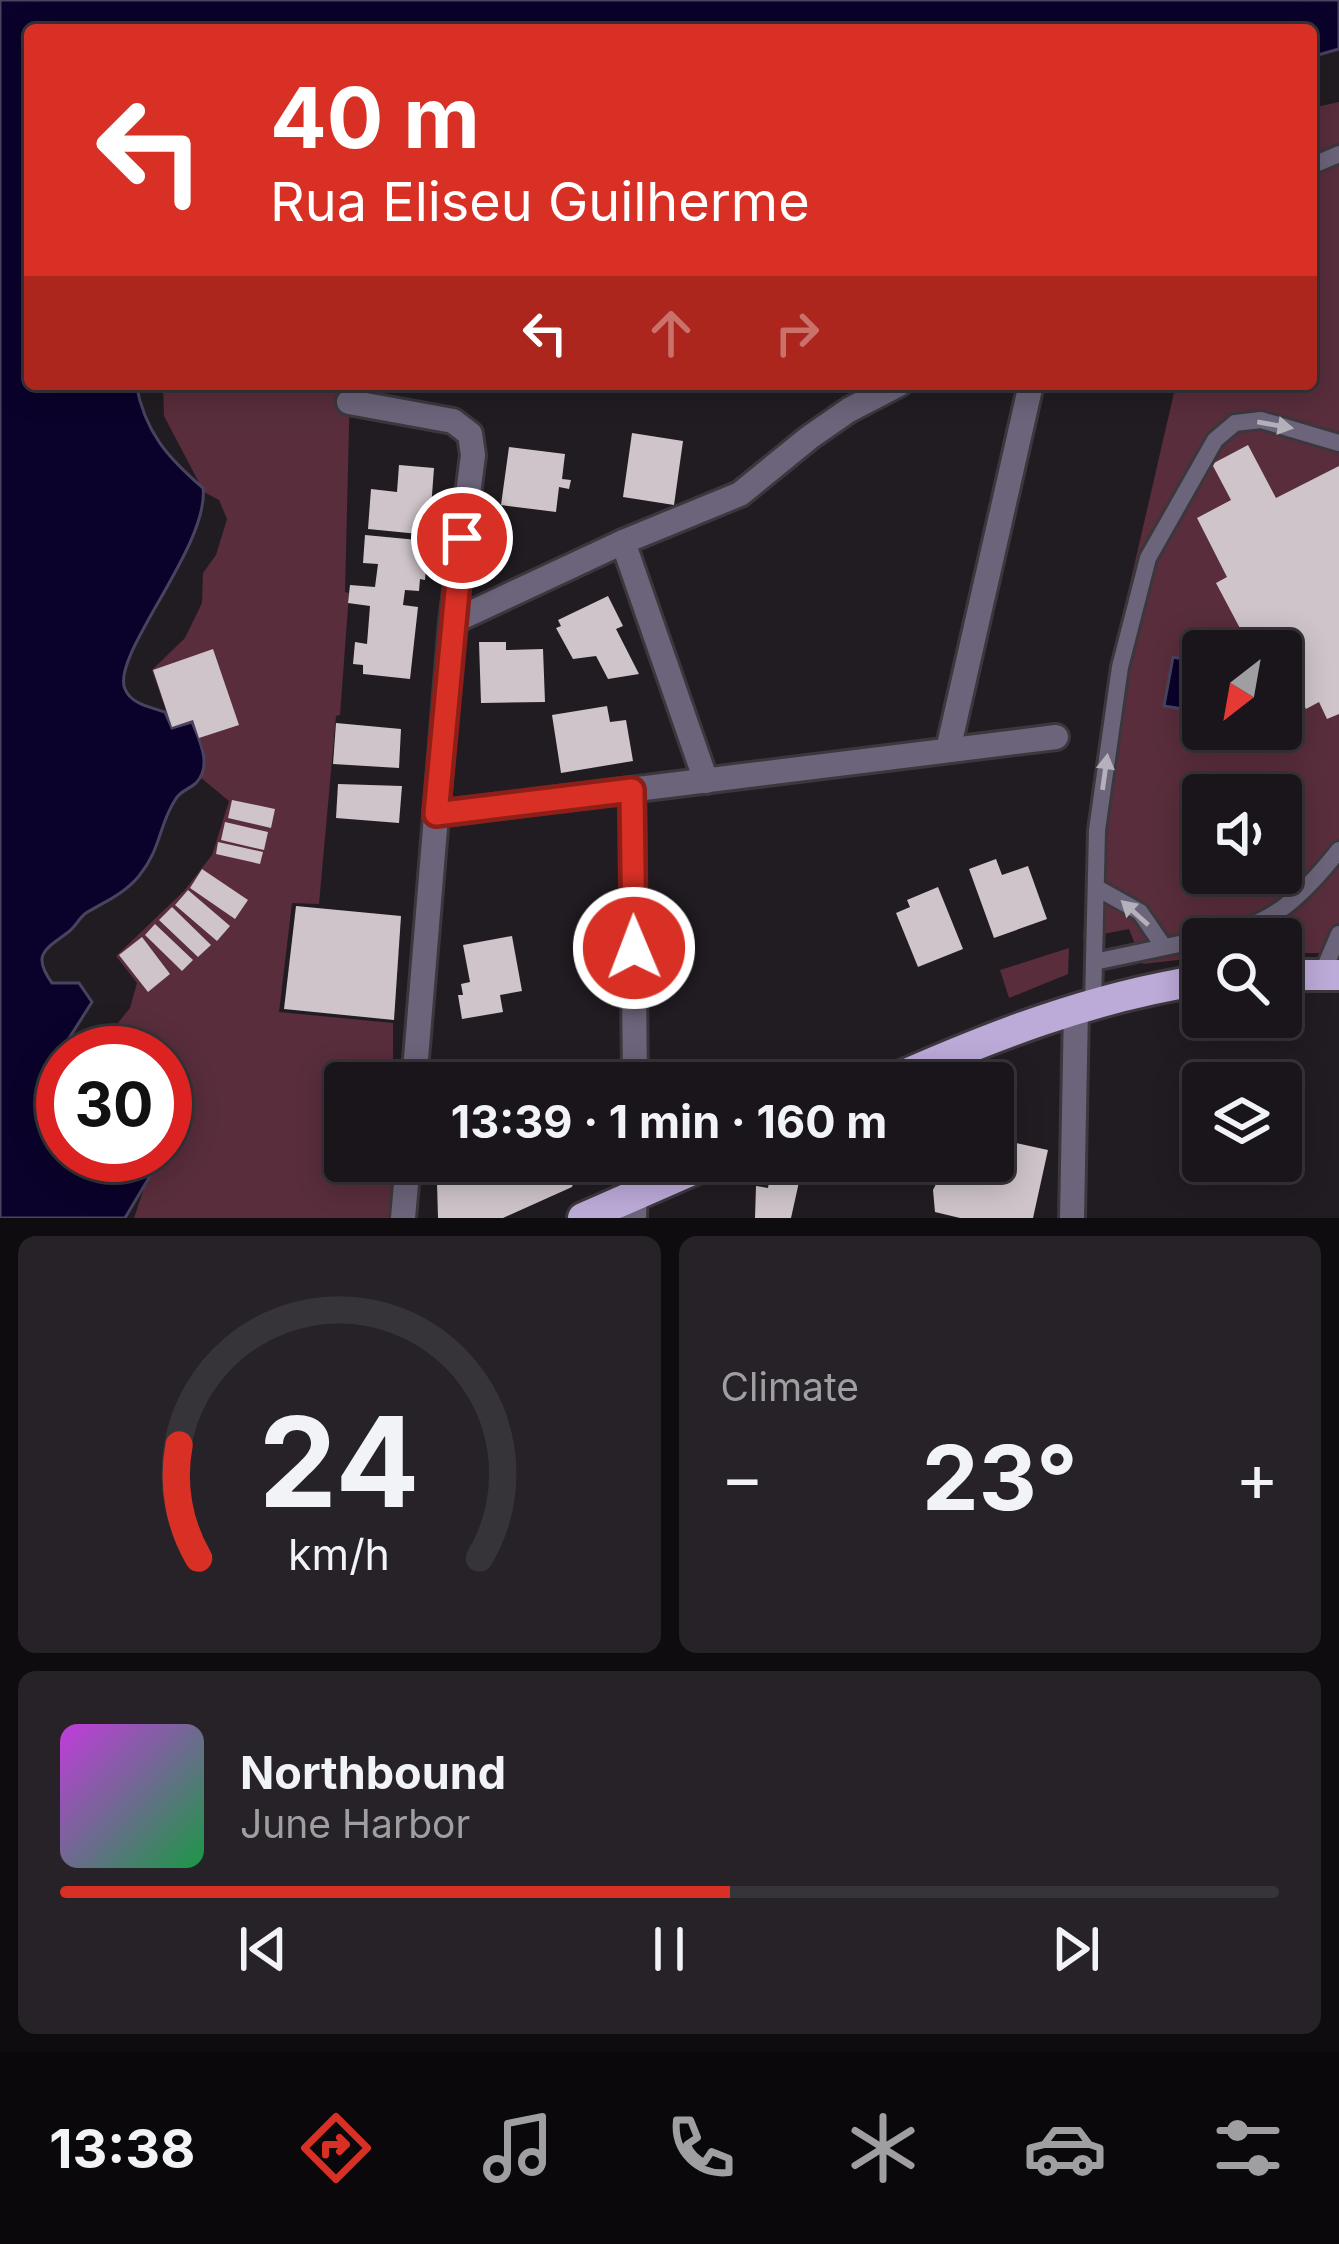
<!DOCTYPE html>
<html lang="en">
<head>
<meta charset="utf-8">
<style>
  :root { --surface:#19151a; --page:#262227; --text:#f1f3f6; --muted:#9f9fa2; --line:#373439; --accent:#d93025 }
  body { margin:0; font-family:Inter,sans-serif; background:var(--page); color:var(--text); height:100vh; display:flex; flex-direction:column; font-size:45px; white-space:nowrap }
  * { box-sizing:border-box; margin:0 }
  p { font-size:39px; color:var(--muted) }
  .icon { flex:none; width:66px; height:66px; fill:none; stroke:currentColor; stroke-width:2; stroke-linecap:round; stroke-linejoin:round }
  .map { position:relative; height:1218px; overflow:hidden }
  .panel { display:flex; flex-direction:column; gap:18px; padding:18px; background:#0e0c0e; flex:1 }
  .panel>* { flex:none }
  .hud { position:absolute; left:24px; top:24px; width:1293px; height:366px; border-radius:12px; box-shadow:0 6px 30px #0003,0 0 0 3px var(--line); background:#d93025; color:#fff; overflow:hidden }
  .needle { width:78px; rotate:211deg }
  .tools { position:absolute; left:1182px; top:630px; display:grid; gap:24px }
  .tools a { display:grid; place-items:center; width:120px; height:120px; border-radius:12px; background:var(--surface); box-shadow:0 6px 30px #0003,0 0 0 3px var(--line); font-size:60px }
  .speed { position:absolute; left:36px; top:1026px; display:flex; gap:24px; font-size:60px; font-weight:700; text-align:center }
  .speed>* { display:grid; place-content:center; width:156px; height:156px; border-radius:50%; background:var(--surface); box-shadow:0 6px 30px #0003,0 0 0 3px var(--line); line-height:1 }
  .speed .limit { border:18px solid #d22; background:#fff; color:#111 }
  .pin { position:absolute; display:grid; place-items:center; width:102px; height:102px; color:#fff; margin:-51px; border:6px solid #fff; border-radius:50%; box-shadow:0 3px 12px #0007 }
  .me { position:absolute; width:132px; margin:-66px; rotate:359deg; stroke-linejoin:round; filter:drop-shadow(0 0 9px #0008) }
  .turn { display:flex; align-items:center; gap:42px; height:252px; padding:0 48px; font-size:54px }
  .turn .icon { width:156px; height:156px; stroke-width:2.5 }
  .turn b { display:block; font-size:84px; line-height:102px }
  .lanes { display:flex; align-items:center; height:114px; padding:0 48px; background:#0003; justify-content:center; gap:60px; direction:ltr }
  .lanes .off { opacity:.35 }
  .big { font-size:90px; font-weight:700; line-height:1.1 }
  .panel .tile { flex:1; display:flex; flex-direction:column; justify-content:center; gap:18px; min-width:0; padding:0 42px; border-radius:18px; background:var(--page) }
  .panel .dial { align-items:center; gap:0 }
  .dial svg { height:312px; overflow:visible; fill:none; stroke:var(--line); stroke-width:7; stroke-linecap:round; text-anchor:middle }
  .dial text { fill:var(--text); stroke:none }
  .song { display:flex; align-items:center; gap:36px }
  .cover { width:144px; height:144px; border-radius:18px; background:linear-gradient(135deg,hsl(290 70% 55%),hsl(140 70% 35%)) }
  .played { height:12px; border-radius:6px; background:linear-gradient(90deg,var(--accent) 55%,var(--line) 55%) }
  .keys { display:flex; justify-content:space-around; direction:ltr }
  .heat { display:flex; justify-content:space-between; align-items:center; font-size:66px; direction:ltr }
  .panel .tiles { flex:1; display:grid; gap:18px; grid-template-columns:1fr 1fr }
  .tile:last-child { grid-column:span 2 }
  .trip { position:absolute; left:324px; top:1062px; width:690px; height:120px; border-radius:12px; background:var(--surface); box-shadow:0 6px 30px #0003,0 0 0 3px var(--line); font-weight:700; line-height:120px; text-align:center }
  .dock { display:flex; height:192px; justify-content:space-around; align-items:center; background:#0a080a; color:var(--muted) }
  .dock .icon { width:84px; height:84px }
  .dock .current { color:var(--accent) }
  .dock b { font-size:54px; color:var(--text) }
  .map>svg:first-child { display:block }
</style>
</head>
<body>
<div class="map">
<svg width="1339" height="1218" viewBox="0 0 1339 1218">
  <rect width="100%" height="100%" fill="#211c22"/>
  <g fill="#592d3c" fill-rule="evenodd">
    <path d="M1339 102V953H1281V939H1203V957L1143 964 1129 929 1083 938 1091 834 1111 666 1176 384H1311V108ZM1203 651H1281V729H1203ZM1203 795H1281V873H1203Z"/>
    <polygon points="163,384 350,384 345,592 349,593 340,715 336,716 319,904 292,903 279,1012 393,1023 393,1083 345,1083 345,1161 393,1161 393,1218 134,1218 155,1155 165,1155 165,1053 101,1053 101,1044 130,1008 137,983 116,956 184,891 212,855 229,801 200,777 204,750 193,722 172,728 152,670 185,638 202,603 203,573 216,555 227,519 219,500 204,492 164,416"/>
    <polygon points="1069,948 1068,974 1009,998 1000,970"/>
  </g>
  <g fill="#0a022a" stroke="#494360" stroke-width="3">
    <path d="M0 0H1339V49L1311 57V30H30V384H136C145 432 167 457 203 488 210 545 110 656 125 689 131 704 150 707 165 712L172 728 192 722C199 739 213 766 196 783 188 790 180 791 175 800 158 827 162 847 139 876 124 894 106 901 86 913 78 919 75 928 67 933 46 949 31 954 52 983H79L92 1002 61 1051 63 1155H155L150 1176 125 1218H0Z"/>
    <polygon points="1173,657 1203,663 1203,712 1164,706"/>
  </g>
  <g fill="#cec4ca">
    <polygon points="632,433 683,441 674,505 623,497"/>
    <polygon points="1248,445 1276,498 1339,466 1339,714 1327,719 1319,702 1306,709 1281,661 1281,651 1274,647 1252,651 1216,583 1227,577 1197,518 1231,500 1212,464"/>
    <polygon points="509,447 565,454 562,479 571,480 569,489 559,487 556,512 501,505"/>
    <polygon points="399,465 434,468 429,535 368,529 371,489 397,492"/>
    <polygon points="365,535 428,541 425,580 420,579 419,591 405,590 403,605 418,607 410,679 363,674 363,665 353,664 355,642 367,644 370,606 348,603 350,585 375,587 378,564 363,563"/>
    <polygon points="608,596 623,626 616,629 639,674 608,679 596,656 573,659 556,628 561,626 558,620"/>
    <polygon points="479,642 506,642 506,650 543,649 545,702 481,703"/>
    <polygon points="213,649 239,725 199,738 193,720 172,727 153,670"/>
    <polygon points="607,706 610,722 626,720 633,761 561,773 552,715"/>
    <polygon points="336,723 401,729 399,768 333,764"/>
    <polygon points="338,784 402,786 399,823 336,818"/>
    <polygon points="232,800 275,809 271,828 228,818"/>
    <polygon points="225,822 268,832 264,850 221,840"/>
    <polygon points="218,842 263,852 260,864 216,854"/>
    <polygon points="996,859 1002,875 1028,866 1047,919 994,938 969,869"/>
    <polygon points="202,869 248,900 235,919 190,888"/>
    <polygon points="938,887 963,949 918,967 896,913 910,907 907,900"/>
    <polygon points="188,890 230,926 217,941 175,905"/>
    <polygon points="296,906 401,916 394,1020 284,1009"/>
    <polygon points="172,907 211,945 198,957 159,920"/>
    <polygon points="155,924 193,960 182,971 145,935"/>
    <polygon points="512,936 522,991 500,995 503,1012 462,1019 458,995 463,995 461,984 470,982 463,945"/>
    <polygon points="142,937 170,974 148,992 119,955"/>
    <polygon points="993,1138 1048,1150 1033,1218 960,1218 935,1212 933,1190 948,1161 993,1161"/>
    <polygon points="487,1161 576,1161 576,1175 572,1187 503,1218 438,1218 437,1183"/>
    <polygon points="770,1176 799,1182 791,1218 755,1218 756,1186 768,1188"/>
  </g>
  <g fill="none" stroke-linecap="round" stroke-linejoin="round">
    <g stroke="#3b373c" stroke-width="22">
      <g id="service">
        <polyline points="1311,166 1339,154"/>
        <polyline points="1097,888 1140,912 1164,947"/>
        <path d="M1205 939C1270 926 1298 902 1339 850"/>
        <polyline points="1094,962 1203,939"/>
        <polyline points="1322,974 1339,934"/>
        <polyline points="1093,1004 1097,830 1120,667 1148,558 1215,440 1235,423 1261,420 1339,443"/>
      </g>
    </g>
    <g stroke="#3b373c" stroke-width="30">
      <g id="minor">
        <polyline points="349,402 453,421 470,434 473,455 452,622 414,1083"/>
        <polyline points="623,542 706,781"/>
        <polyline points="452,622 623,542 740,494 810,437 849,410 899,384"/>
        <polyline points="948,750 1031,384"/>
        <polyline points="632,790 635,1083"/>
        <polyline points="436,814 1056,737"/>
        <polyline points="403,1218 408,1161"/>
        <polyline points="634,1218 636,1161"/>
        <polyline points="1072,1218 1076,1008"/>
      </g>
    </g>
    <g stroke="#3b373c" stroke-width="36">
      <g id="primary">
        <polyline points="1281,975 1339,975"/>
        <path d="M886 1083C989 1037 1091 997 1203 980"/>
        <polyline points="583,1218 713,1161"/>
      </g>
    </g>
    <use href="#service" stroke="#6c647a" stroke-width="16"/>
    <use href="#minor" stroke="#6c647a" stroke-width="24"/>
    <use href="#primary" stroke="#bcaad8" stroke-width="30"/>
  </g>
  <defs><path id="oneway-solid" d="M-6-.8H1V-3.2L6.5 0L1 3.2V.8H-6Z" transform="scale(3)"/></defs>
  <g fill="#b5b1bb">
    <use href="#oneway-solid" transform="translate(1275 425) rotate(10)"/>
    <use href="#oneway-solid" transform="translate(1105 772) rotate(-82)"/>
    <use href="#oneway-solid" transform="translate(1135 913) rotate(-138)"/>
  </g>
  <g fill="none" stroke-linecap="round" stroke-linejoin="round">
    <g stroke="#8d1f18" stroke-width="30">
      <polyline id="route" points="462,538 436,814 632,790 634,948"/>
    </g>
    <use href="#route" stroke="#d93025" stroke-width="21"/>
  </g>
</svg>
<div class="tools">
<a><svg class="needle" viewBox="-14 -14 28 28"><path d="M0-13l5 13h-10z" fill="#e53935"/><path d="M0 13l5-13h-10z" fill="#9f9fa2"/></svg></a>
<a><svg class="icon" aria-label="sound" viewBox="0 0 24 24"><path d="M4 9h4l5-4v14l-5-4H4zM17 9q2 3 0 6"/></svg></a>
<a><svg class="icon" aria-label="search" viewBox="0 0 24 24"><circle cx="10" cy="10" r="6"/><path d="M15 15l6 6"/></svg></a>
<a><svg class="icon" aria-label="layers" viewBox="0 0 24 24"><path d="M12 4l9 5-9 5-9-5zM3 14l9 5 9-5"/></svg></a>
</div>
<div class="speed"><div class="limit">30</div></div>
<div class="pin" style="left:462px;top:538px;background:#d93025"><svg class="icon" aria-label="arrive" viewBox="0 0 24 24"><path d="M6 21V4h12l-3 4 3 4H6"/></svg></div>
<svg class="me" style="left:634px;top:948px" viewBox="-20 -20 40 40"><circle r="17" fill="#d93025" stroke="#fff" stroke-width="3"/><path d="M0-11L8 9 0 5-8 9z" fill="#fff"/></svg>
<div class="trip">13:39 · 1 min · 160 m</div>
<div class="hud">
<div class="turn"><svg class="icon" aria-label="left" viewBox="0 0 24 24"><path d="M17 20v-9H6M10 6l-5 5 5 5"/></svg><div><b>40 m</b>Rua Eliseu Guilherme</div></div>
<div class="lanes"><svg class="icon" aria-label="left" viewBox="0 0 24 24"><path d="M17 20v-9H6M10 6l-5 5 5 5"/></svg><svg class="icon off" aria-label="ahead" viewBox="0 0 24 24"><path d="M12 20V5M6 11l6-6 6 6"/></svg><svg class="icon off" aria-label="right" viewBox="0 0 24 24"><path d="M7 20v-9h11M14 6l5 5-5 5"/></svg></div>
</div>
</div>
<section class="panel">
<div class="tiles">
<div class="tile dial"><svg viewBox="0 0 100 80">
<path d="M14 69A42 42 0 1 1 86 69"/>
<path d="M14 69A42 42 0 0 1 9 40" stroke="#d93025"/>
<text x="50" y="56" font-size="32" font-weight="700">24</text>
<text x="50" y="72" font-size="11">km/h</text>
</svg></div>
<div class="tile"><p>Climate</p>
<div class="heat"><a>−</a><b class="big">23°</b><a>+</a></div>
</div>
<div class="tile">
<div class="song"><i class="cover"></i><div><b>Northbound</b><p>June Harbor</p></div></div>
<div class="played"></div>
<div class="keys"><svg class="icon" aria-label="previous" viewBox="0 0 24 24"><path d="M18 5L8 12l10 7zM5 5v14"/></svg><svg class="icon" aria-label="pause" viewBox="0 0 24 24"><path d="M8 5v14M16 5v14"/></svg><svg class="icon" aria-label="next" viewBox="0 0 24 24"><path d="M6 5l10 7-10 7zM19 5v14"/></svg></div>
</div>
</div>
</section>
<nav class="dock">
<b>13:38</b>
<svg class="icon current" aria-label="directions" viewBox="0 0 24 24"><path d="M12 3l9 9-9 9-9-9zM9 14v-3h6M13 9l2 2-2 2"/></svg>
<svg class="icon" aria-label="music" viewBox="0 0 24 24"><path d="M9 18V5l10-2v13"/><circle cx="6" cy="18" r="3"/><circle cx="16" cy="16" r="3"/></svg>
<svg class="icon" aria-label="phone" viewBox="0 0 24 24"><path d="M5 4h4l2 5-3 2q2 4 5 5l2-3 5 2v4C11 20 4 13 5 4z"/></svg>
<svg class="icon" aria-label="climate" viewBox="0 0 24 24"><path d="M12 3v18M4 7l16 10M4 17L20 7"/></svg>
<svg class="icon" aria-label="car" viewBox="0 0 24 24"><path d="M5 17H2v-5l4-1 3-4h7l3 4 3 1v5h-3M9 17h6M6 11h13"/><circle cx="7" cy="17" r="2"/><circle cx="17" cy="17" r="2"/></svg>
<svg class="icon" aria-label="filters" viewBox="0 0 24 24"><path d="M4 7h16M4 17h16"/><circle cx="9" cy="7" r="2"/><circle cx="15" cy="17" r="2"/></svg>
</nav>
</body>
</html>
